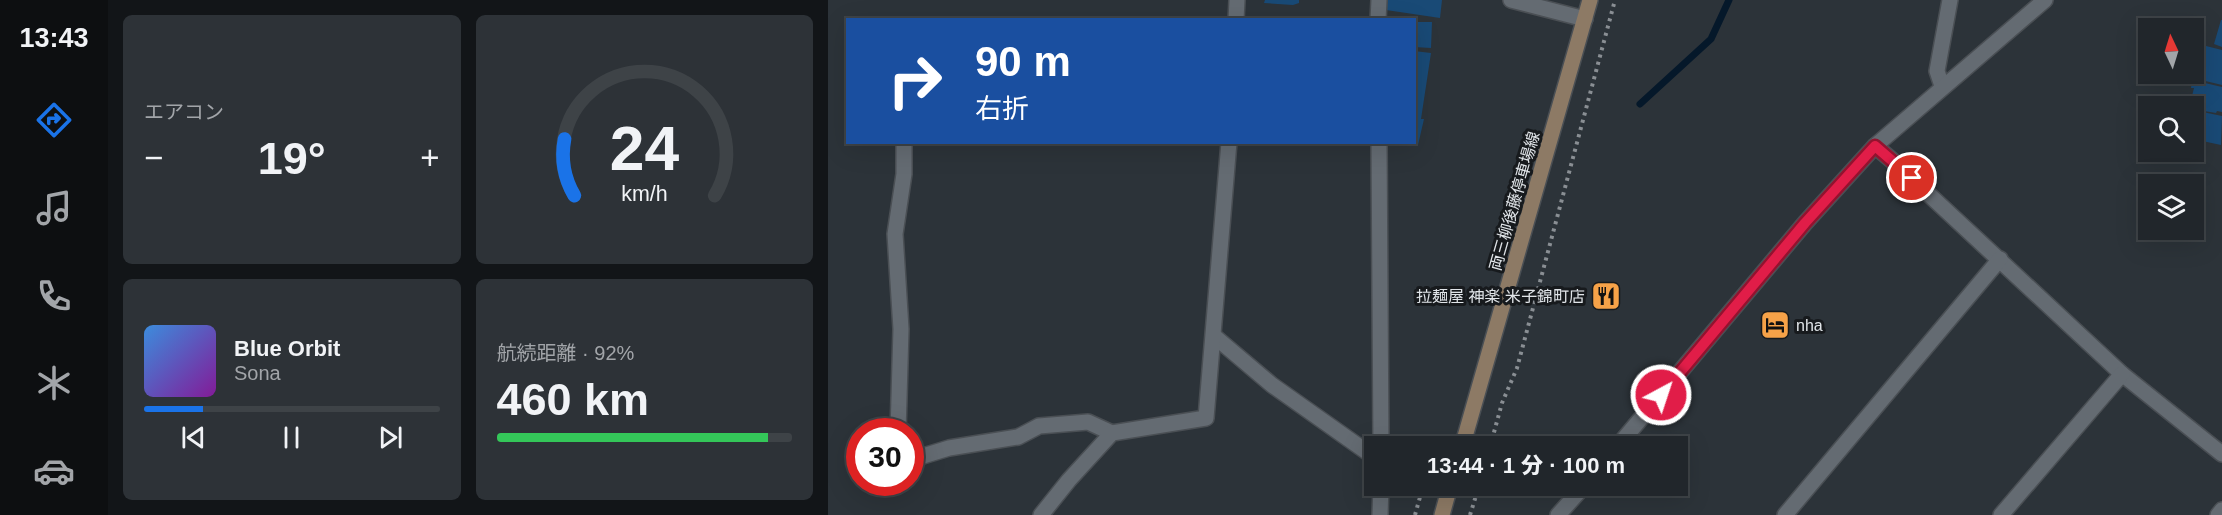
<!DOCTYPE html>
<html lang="ja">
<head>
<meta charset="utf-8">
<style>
  :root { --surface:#21262b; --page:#2d3237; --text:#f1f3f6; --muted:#a2a5a9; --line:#3e4347; --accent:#1a73e8 }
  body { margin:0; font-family:Arial,"Noto Sans JP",sans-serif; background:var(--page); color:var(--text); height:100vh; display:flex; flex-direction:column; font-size:22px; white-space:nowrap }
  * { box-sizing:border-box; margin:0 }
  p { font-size:20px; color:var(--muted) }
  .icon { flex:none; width:33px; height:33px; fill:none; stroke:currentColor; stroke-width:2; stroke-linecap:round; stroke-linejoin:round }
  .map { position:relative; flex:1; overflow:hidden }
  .sheet { display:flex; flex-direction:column; gap:15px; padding:15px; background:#121518; width:720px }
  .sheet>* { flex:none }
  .hud { position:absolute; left:18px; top:18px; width:570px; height:126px; border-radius:0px; box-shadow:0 6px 24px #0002,0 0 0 2px var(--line); background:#1a4fa0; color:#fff; overflow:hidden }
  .needle { width:39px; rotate:356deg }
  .controls { position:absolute; left:1310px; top:18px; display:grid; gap:12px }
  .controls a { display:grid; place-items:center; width:66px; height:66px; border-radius:0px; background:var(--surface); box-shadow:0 6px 24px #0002,0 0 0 2px var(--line); font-size:30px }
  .speed { position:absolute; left:18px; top:418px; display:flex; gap:12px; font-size:30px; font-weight:700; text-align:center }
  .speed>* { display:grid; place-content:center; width:78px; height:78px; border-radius:50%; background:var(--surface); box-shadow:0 6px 24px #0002,0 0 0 2px var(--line); line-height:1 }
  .speed .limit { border:9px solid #d22; background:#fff; color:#111 }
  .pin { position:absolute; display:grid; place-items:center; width:51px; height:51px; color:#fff; margin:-26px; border:3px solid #fff; border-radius:50%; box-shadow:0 2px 6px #0007 }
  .me { position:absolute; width:66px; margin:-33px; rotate:40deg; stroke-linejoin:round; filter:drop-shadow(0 0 4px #0008) }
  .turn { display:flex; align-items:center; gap:21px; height:126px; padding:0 30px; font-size:27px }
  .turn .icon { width:78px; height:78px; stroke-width:2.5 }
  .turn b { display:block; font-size:42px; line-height:51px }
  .big { font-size:45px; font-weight:800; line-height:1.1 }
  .sheet .tile { flex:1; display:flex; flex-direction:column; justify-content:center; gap:9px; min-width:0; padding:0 21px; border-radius:9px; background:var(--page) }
  .sheet .dial { align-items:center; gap:0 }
  .dial svg { height:156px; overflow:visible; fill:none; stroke:var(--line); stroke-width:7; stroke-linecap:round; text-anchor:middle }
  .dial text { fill:var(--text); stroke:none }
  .song { display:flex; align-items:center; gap:18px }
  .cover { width:72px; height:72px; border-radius:9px; background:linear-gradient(135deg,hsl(210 70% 55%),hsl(290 70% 35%)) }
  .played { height:6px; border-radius:3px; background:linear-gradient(90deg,var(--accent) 20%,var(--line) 20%) }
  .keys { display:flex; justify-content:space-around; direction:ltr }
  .heat { display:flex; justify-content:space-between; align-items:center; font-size:33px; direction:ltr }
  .charge { height:9px; border-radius:4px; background:linear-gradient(90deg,#34c759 92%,var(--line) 0) }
  .sheet .tiles { flex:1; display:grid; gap:15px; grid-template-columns:repeat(2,1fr) }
  .trip { position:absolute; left:536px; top:436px; width:324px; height:60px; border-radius:0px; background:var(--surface); box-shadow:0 6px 24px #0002,0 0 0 2px var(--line); font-weight:800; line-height:60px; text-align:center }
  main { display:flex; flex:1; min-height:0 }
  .dock { display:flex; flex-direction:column; width:108px; justify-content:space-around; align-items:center; background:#0d0f11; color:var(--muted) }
  .dock .icon { width:42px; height:42px }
  .dock .selected { color:var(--accent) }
  .dock b { font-size:27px; color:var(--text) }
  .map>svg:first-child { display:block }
</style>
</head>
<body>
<main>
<nav class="dock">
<b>13:43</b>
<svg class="icon selected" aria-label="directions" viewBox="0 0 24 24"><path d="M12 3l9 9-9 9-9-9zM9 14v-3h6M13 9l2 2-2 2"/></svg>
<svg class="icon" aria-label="music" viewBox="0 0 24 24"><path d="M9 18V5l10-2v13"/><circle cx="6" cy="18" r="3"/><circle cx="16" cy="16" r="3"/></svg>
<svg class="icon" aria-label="phone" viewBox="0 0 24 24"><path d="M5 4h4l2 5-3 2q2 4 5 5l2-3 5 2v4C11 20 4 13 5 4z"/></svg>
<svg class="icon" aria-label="climate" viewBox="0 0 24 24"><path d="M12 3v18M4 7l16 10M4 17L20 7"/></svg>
<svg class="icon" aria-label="car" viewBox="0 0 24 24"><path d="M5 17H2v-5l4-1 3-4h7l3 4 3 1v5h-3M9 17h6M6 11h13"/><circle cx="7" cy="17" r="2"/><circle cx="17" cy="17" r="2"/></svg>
</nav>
<section class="sheet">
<div class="tiles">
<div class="tile"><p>エアコン</p>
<div class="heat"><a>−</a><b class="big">19°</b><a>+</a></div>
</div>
<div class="tile dial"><svg viewBox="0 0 100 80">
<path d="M14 69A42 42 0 1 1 86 69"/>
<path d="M14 69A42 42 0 0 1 9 40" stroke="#1a73e8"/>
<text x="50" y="56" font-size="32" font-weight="700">24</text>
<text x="50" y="72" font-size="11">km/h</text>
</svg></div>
<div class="tile">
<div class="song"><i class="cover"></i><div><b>Blue Orbit</b><p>Sona</p></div></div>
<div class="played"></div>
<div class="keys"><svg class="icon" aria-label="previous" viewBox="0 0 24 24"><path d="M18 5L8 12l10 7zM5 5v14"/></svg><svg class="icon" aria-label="pause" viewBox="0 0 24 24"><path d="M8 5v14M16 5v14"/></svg><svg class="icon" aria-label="next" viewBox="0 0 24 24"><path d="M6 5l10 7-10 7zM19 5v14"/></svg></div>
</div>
<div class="tile"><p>航続距離 · 92%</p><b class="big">460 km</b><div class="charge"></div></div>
</div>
</section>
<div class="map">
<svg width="1394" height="515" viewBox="0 0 1394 515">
  <rect width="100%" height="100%" fill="#2c3339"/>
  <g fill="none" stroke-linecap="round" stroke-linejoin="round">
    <polyline stroke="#05182a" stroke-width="7" points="812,104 883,39 901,0"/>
  </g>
  <g fill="#194a76">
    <polygon points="437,0 471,0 471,3 465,5 436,3"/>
    <polygon points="560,0 614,0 612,18 558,10"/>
    <polygon points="1393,20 1394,20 1394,47 1386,44"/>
    <polygon points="586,22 604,22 603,48 586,47"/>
    <polygon points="1374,45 1394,50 1394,85 1365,78"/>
    <polygon points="586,51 603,53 593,119 596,119 590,145 586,144"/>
    <polygon points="1364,80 1394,87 1394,112 1389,111 1388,113 1376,111 1376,108 1362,104 1366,88 1363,88"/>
    <polygon points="1365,110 1394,116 1393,145 1365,139"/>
  </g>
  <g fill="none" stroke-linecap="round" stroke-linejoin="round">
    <g stroke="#4a4f54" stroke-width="18">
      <g id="street">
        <polyline points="683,0 757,19"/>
        <polyline points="408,20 409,0"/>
        <polyline points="550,20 551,0"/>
        <polyline points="1114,86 1109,71 1122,0"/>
        <polyline points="551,142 553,447"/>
        <polyline points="1047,146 1066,162 1294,374 1394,454"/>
        <polyline points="386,336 444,385 546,457"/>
        <polyline points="70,432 73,329 67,234 76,174 76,142"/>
        <polyline points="789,447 977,223 1047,146 1217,0"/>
        <polyline points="82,460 121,448 190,437 211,426 260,422 284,433"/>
        <polyline points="213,515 241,480 284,433 378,418 401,142"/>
        <polyline points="552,515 553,486"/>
        <polyline points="730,515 756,486"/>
        <polyline points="957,515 1172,259"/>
        <polyline points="1173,515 1294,374"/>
        <polyline points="1390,515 1394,510"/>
      </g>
    </g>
    <g stroke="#4a4f54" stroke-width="18">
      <g id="secondary">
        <polyline points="634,447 762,0"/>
        <polyline points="614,515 622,486"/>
      </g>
    </g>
    <g stroke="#8a8f94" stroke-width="4" stroke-dasharray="3 4.5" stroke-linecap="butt">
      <polyline points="662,447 674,403 689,368 787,0"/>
      <polyline points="587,515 594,490"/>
      <polyline points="642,515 651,486"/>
    </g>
    <use href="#street" stroke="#646b72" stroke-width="15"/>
    <use href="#secondary" stroke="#8d7a65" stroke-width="15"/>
  </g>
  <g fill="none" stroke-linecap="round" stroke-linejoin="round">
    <g stroke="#92132f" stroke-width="15">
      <polyline id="route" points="833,395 977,223 1047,146 1084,178"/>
    </g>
    <use href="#route" stroke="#e11d48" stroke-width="10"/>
  </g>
  <defs>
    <g id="restaurant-square" transform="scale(1.5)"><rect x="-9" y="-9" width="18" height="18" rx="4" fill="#f6a248" stroke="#171a1d"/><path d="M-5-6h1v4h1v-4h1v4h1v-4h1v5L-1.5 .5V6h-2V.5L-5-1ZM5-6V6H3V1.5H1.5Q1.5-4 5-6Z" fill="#111"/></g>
    <g id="hotel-square" transform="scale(1.5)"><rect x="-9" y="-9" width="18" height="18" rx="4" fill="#f6a248" stroke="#171a1d"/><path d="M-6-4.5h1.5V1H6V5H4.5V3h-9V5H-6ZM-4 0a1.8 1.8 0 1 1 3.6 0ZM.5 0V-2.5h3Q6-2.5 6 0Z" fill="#111"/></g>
  </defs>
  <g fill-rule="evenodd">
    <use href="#restaurant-square" x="778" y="296"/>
    <use href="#hotel-square" x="947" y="325"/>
  </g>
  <g text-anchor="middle" stroke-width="6" stroke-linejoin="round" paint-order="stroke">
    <g font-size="16" fill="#e1e5e9" stroke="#171a1d">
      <text transform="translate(686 201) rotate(-74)" y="6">両三柳後藤停車場線</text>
    </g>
    <g font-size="16" fill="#e1e5e9" stroke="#171a1d" text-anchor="end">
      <text x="757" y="302">拉麺屋 神楽 米子錦町店</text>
      <text x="968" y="331" text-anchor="start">nha</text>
    </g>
  </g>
</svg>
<div class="controls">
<a><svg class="needle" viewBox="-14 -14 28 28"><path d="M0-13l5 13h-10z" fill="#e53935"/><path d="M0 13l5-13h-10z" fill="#a2a5a9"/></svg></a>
<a><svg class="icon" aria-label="search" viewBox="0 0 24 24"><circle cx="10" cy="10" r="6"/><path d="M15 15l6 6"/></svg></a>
<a><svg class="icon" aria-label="layers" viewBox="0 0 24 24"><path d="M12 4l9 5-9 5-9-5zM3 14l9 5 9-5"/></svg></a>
</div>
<div class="speed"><div class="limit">30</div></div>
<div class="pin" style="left:1084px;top:178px;background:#d93025"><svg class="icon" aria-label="arrive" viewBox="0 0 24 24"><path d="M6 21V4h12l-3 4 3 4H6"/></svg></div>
<svg class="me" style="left:833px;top:395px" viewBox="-20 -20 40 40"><circle r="17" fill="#e11d48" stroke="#fff" stroke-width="3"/><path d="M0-11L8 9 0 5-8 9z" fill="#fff"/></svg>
<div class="trip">13:44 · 1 分 · 100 m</div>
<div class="hud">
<div class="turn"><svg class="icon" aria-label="right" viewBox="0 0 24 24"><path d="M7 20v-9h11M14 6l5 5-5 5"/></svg><div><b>90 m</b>右折</div></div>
</div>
</div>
</main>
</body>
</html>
